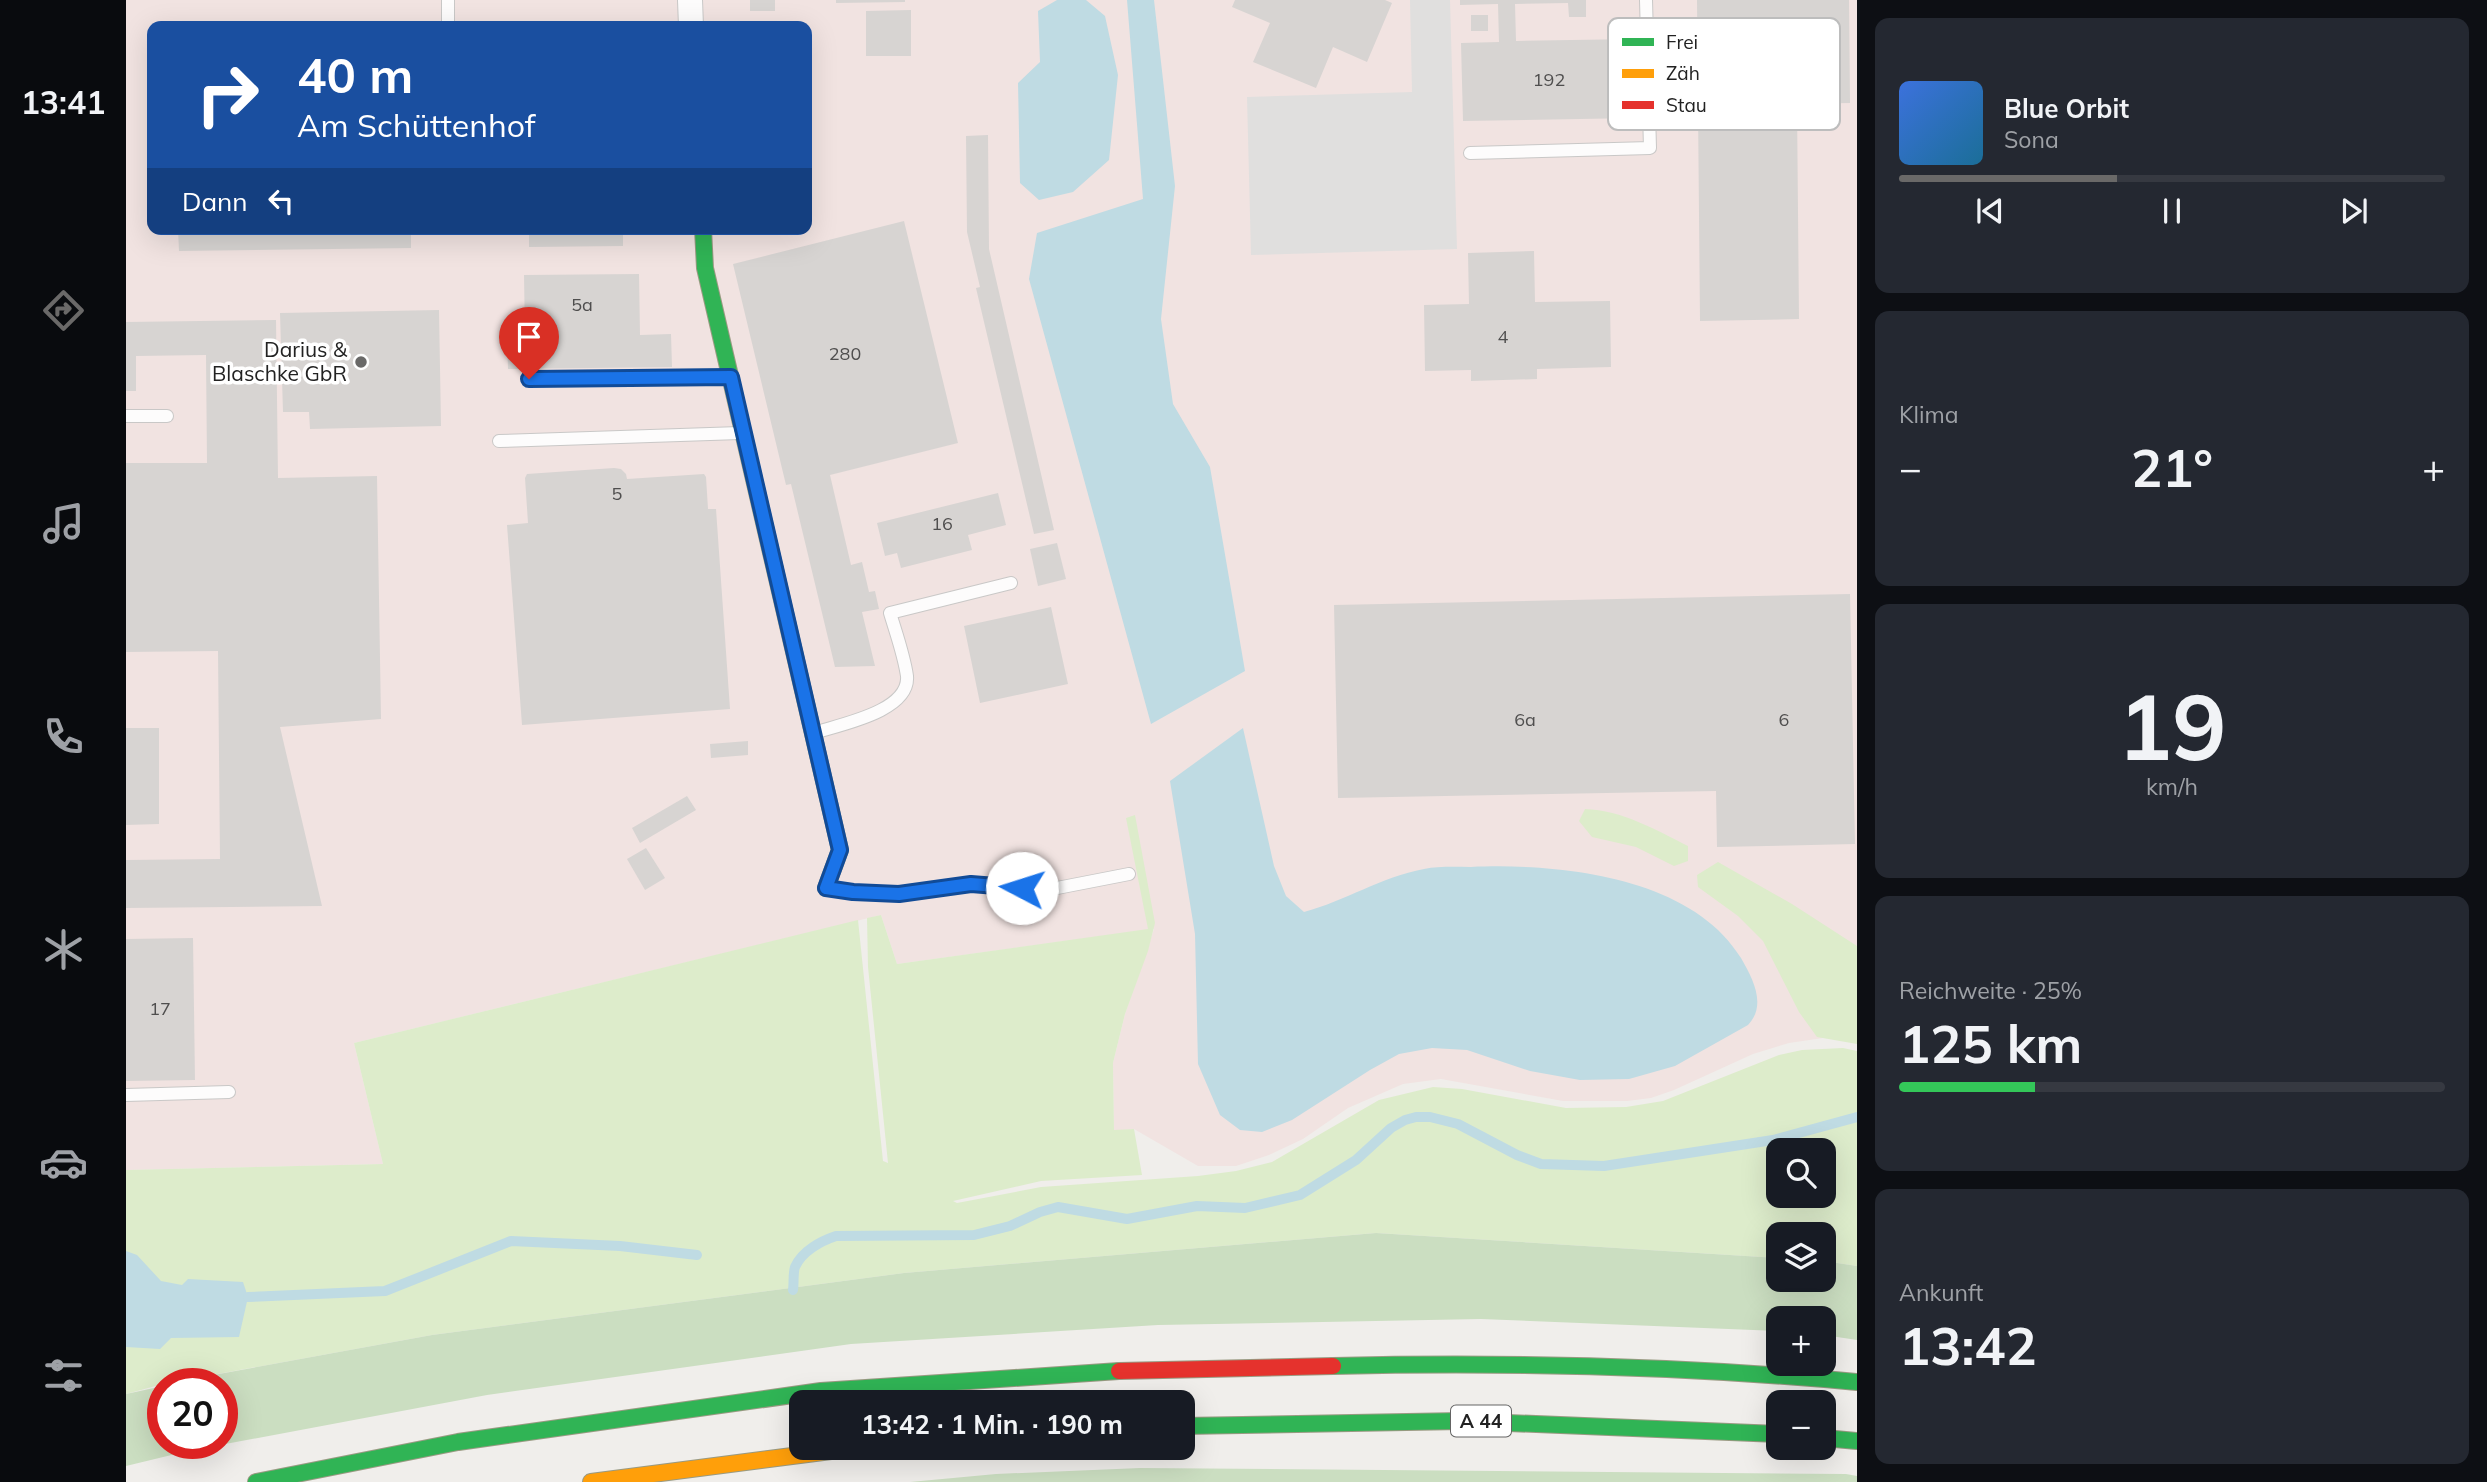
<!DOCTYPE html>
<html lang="de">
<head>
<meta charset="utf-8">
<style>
  :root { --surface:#171b24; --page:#242831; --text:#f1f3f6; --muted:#9ea1a6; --line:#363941; --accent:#6a6968 }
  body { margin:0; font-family:Mulish,sans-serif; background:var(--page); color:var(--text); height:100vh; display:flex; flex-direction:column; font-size:26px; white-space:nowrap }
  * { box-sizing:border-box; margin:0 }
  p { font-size:23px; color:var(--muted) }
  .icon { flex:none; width:38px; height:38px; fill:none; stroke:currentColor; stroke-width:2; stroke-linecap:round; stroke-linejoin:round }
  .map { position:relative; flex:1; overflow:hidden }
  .drawer { display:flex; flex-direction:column; gap:18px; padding:18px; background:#0d0f14; width:630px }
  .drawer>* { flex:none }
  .banner { position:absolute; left:21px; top:21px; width:665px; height:214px; border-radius:14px; box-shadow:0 7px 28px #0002; background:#1a4fa0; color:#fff; overflow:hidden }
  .buttons { position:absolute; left:1640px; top:1138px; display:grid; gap:14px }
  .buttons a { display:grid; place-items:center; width:70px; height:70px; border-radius:14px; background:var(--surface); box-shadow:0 7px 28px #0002; font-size:35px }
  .speed { position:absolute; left:21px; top:1368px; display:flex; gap:14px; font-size:35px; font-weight:700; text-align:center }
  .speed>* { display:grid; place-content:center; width:91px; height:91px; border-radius:50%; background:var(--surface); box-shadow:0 7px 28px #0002; line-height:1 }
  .speed .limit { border:10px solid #d22; background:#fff; color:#111 }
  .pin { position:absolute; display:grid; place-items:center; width:60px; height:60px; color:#fff; margin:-72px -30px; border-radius:50% 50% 50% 0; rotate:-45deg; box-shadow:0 0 7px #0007 }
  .pin .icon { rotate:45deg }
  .me { position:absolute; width:77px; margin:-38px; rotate:275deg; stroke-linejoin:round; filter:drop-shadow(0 0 5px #0008) }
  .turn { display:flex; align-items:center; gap:24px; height:147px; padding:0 35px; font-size:32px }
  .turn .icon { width:91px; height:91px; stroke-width:2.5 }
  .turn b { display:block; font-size:49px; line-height:60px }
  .then { display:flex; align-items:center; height:66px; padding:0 35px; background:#0003; gap:14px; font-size:26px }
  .big { font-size:52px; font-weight:700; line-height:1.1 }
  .drawer .tile { flex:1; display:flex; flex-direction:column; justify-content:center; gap:10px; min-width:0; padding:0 24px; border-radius:14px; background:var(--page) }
  .drawer .dial { align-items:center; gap:0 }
  .dial b { font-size:91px; line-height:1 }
  .song { display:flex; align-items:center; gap:21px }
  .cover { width:84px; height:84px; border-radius:10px; background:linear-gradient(135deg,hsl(220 70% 55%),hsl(200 70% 35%)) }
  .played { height:7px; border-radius:4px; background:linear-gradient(90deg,var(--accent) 40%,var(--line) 40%) }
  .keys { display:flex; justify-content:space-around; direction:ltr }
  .heat { display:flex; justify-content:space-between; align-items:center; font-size:38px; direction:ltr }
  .charge { height:10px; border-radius:5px; background:linear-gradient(90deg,#34c759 25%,var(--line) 0) }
  .trip { position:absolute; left:663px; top:1390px; width:406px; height:70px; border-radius:14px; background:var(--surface); box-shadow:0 7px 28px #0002; font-weight:700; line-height:70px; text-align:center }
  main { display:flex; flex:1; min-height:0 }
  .menu { display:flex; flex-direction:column; width:126px; justify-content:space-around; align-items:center; background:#090b0e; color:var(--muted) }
  .menu .icon { width:49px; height:49px }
  .menu .selected { color:var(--accent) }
  .menu b { font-size:32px; color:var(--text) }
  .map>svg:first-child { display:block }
</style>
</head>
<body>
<main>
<nav class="menu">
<b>13:41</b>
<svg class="icon selected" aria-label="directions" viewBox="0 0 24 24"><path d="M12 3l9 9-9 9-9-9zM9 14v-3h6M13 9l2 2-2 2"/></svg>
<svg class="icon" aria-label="music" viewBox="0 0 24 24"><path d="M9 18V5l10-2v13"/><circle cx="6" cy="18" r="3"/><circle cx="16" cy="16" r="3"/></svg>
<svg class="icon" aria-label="phone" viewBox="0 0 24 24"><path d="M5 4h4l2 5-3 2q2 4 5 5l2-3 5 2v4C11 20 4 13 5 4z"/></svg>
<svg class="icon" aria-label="climate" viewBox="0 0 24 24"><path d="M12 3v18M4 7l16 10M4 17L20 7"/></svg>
<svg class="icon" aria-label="car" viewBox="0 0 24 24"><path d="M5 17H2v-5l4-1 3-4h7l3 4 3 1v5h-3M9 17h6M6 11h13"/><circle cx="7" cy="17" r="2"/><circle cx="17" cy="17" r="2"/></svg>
<svg class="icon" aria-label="filters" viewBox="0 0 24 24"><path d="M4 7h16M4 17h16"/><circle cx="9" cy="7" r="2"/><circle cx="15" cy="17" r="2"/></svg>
</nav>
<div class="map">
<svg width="1731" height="1482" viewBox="0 0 1731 1482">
  <rect width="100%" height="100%" fill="#f0eeeb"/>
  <path fill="#f1e3e1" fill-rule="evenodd" d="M0 0H1731V1033L1663 1043 1627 1054 1548 1090 1525 1098 1501 1101H1437L1315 1079 1277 1084 1222 1108 1177 1139 1143 1155 1110 1166H1072L1008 1129 988 1131 987 1063 999 1014 1028 929 771 964 755 915 228 1043 257 1164 0 1170ZM26 26H681V229H26Z"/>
  <g fill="#ddeccb" fill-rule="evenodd">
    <path d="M1459 809C1496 810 1530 830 1562 846V861L1548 866 1510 847 1466 837 1453 821Z"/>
    <path d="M1009 815 1029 923 1022 951 999 1014 987 1063 988 1130 1008 1129 1016 1175 915 1181 827 1201 831 1203 915 1187 1072 1176 1110 1171 1146 1162 1253 1100 1307 1087 1336 1089 1440 1108 1500 1107 1537 1101 1653 1055 1676 1050 1717 1048 1731 1051V1266L1698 1261V1234H1652V1258L1250 1233 778 1273 306 1335 37 1384 0 1394V1170L257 1164 228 1043 732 920 757 1161 762 1163 742 967 741 918 755 915 771 964 1022 929 1000 818ZM1652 1150H1698V1195H1652Z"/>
    <polygon points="1592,862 1666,904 1731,946 1731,1044 1691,1037 1673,1012 1637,941 1612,916 1572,887 1571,875"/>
  </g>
  <g fill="#cbdec1">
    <polygon points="1250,1233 1652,1258 1652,1279 1698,1279 1698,1261 1731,1266 1731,1340 1698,1335 1698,1318 1652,1318 1652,1331 1355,1319 1032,1325 725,1344 361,1395 62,1451 0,1466 0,1394 37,1386 37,1444 96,1444 96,1384 42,1384 71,1378 306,1335 778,1273"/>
    <polygon points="1014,1468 1720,1474 1731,1476 1731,1482 784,1482 870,1474"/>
  </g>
  <polygon fill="#e0dfde" points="1284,0 1324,0 1331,249 1125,255 1121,97 1286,92"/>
  <g fill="#bfdbe3">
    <polygon points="931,0 960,0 979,16 992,75 983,160 947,192 913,200 894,183 892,83 914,62 912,11"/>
    <polygon points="1001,0 1028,0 1049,186 1035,319 1047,404 1084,467 1119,671 1025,724 903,279 911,233 1017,199"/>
    <path d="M1117 728 1148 866 1160 896 1178 912C1219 901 1255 877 1298 869 1313 866 1330 867 1345 867 1432 863 1565 876 1615 958 1627 979 1641 1005 1622 1025L1549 1066 1503 1079 1454 1080 1404 1071 1341 1050 1306 1048 1273 1054 1244 1070 1166 1120 1136 1132 1114 1130 1094 1115 1072 1064 1069 934 1044 781Z"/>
    <polygon points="0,1251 11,1255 35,1281 56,1285 62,1279 117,1282 122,1297 113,1337 45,1338 34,1349 0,1347"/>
  </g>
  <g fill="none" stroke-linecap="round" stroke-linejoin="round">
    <g stroke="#bfdbe3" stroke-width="10">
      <path d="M667 1290C668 1283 667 1272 669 1267 676 1251 695 1241 710 1236L848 1235 884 1226 914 1212 932 1207 1001 1219 1071 1206 1119 1208 1174 1195 1230 1160 1265 1128 1279 1120 1290 1117H1304L1332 1124 1391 1155 1415 1164 1478 1166 1647 1140 1731 1117"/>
      <polyline points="122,1297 259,1291 385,1241 494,1246 571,1255"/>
    </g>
  </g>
  <g fill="#d7d4d2">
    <rect x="624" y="0" width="25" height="11"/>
    <polygon points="710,0 779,0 779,2 710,3"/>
    <polygon points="1109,0 1259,0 1266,3 1241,62 1207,47 1190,88 1127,62 1144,23 1106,7"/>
    <polygon points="1334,0 1460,0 1460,17 1443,17 1442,3 1389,4 1390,41 1509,39 1510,118 1337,121 1335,43 1373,42 1372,4 1334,5"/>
    <polygon points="1571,0 1723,0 1724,103 1671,104 1673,319 1574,321"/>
    <polygon points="785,10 785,56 740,56 740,11"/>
    <rect x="1345" y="15" width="17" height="16"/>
    <polygon points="862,135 863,249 928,530 908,534 850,288 854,287 841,232 840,136"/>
    <polygon points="778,221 832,443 704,475 725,565 736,562 743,592 749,591 753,609 736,612 749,666 709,667 665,484 660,485 607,264"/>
    <polygon points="52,229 285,229 285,248 53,251"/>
    <polygon points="403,229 497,229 497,246 403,247"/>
    <polygon points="1408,251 1409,302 1484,301 1485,367 1411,369 1411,379 1345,381 1345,370 1299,371 1298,305 1343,304 1342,253"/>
    <polygon points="513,274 514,335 545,334 546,367 382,369 381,337 399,336 398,275"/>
    <polygon points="313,310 315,426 184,429 183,412 157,412 154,313"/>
    <polygon points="150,320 152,478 251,476 255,719 154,727 196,906 0,908 0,860 94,859 92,651 0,652 0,463 81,463 80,355 10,356 10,391 0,391 0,322"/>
    <polygon points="488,468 495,469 500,474 501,479 578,474 580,477 582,509 590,509 604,709 396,725 381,525 402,523 399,478 401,474"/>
    <polygon points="872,493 880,525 842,535 846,550 775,568 771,553 759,556 751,523"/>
    <polygon points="931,543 940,579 912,586 904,549"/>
    <polygon points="1724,594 1729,844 1591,847 1590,791 1212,798 1208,605"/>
    <polygon points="925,607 942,684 854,703 838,626"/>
    <polygon points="0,728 33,728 33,824 0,825"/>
    <polygon points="622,741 622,755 585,758 584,744"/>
    <polygon points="561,796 570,810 514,843 506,828"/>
    <polygon points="520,848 539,878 519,890 501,859"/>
    <polygon points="67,938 69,1080 0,1081 0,939"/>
  </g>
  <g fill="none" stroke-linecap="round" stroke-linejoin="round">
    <g stroke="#c9c8c7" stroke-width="14">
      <g id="lane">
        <polyline points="322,0 322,26"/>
        <polyline points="1344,153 1524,148 1520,0"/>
        <polyline points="403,379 601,377"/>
        <polyline points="0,416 41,416"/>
        <polyline points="373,441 614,433"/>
        <path d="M691 732C716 724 784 711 781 676 778 655 770 633 764 613L885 583"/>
        <polyline points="702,888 727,893 773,894 845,884 921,890 1003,874"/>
        <polyline points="0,1095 103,1092"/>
      </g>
    </g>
    <g stroke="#c9c8c7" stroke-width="26">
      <polyline id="street" points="564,0 565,26"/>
    </g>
    <g stroke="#999a82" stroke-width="18">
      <g id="fast">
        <polyline points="577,229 579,268 714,850 700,888"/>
        <path d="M1207 1366C1381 1362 1557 1366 1731 1382"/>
        <polyline points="1057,1426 1335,1421 1652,1434"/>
        <polyline points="1698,1438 1731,1441"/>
        <polyline points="130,1482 332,1442 695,1391 993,1371"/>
      </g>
    </g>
    <g stroke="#999a82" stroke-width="18">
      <polyline id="slow" points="465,1482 736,1447"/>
    </g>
    <g stroke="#999a82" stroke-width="18">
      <polyline id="jam" points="993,1371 1207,1366"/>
    </g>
    <use href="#lane" stroke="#fdfcfc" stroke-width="12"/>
    <use href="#street" stroke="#fdfcfc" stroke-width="24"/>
    <use href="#fast" stroke="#30b455" stroke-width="16"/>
    <use href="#slow" stroke="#ff9f0a" stroke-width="16"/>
    <use href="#jam" stroke="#e5322d" stroke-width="16"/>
  </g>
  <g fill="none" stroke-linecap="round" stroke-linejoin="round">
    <g stroke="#114b97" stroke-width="18">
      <polyline id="route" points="403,379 605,377 714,850 700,888 727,892 773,894 845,884 896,888"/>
    </g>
    <use href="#route" stroke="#1a73e8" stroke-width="12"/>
  </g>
  <circle fill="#6a6968" stroke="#fff" stroke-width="2.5" cx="235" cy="362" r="7"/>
  <g text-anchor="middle" stroke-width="7" stroke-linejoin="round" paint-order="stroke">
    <g font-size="18" fill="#4f4e4e">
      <text x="1423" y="86">192</text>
      <text x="456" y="311">5a</text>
      <text x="1377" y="343">4</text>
      <text x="719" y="360">280</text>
      <text x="491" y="500">5</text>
      <text x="816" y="530">16</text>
      <text x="1399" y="726">6a</text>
      <text x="1658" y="726">6</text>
      <text x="34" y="1015">17</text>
    </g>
    <rect fill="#fff" stroke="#646464" stroke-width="2" x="1325" y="1405.5" width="60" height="31" rx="5"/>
    <g font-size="19" font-weight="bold" fill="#222">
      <text x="1355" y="1428">A 44</text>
    </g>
    <g font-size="21" fill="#222" stroke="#fff" text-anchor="end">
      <text x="221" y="357">Darius &amp;<tspan x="221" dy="24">Blaschke GbR</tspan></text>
    </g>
  </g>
  <rect x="1482" y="18" width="232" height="112" rx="10" fill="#fff" stroke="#bdbdbd" stroke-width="2"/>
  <rect x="1496" y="38" width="32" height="8" fill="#30b455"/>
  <rect x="1496" y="69" width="32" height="9" fill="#ff9f0a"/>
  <rect x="1496" y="101" width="32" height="8" fill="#e5322d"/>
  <g font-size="19" fill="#222">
    <text x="1540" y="49">Frei</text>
    <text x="1540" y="80">Zäh</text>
    <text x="1540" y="112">Stau</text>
  </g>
</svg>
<div class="buttons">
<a><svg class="icon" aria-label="search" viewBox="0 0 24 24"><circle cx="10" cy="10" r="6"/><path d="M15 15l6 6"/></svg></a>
<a><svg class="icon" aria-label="layers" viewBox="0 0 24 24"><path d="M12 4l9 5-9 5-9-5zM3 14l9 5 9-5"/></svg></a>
<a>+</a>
<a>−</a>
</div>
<div class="speed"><div class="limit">20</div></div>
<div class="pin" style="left:403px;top:379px;background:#d93025"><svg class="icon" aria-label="arrive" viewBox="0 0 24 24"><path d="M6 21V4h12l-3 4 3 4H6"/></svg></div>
<svg class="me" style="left:896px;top:888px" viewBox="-20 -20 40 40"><circle r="19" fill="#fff"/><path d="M0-13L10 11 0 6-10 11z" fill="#1a73e8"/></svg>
<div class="trip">13:42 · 1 Min. · 190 m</div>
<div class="banner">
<div class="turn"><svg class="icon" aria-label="right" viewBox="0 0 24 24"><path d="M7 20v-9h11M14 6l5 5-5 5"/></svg><div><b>40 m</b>Am Schüttenhof</div></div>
<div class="then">Dann<svg class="icon" aria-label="left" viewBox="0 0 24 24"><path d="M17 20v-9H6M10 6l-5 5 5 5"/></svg></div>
</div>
</div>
<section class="drawer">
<div class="tile">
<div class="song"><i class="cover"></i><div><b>Blue Orbit</b><p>Sona</p></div></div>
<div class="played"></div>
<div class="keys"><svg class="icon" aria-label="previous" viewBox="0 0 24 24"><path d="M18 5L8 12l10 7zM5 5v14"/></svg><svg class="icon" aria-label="pause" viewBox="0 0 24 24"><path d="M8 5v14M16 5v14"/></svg><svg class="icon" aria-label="next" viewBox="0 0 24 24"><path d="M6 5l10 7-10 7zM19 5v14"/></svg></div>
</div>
<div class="tile"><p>Klima</p>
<div class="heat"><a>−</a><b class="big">21°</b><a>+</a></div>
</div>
<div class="tile dial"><b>19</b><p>km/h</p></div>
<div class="tile"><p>Reichweite · 25%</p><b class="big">125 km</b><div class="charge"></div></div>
<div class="tile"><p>Ankunft</p><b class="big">13:42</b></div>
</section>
</main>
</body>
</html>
